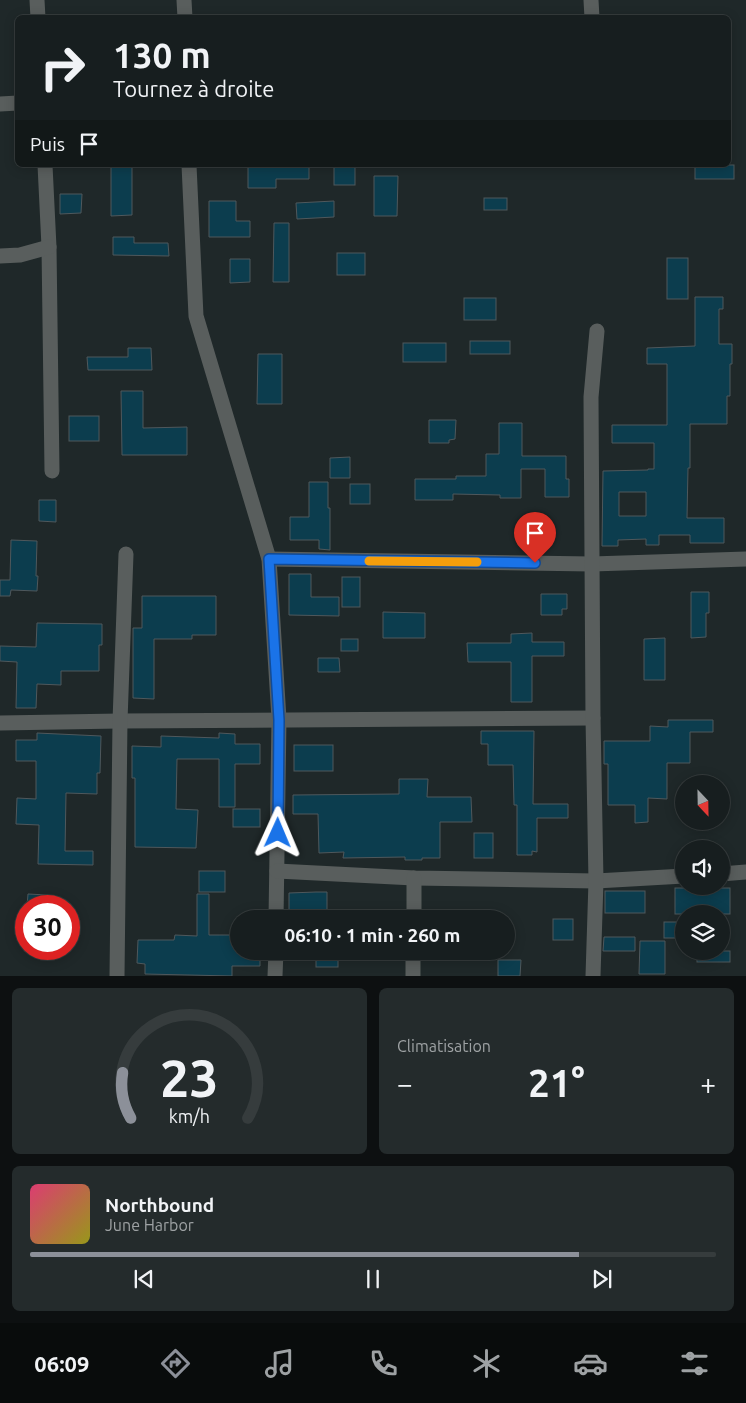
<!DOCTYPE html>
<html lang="fr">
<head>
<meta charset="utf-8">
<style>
  :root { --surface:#171e1f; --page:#242b2c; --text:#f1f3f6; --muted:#9ea2a4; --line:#363c3d; --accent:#8c9099 }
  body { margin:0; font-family:Ubuntu,sans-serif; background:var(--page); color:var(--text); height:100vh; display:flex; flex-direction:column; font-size:19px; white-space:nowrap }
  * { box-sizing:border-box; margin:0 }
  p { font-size:16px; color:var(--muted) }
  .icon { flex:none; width:28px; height:28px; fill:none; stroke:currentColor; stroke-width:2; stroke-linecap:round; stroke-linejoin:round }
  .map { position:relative; height:976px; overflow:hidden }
  .details { display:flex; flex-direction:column; gap:12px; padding:12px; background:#0d1011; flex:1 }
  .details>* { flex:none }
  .top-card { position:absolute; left:15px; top:15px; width:716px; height:152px; border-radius:8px; box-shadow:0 2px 12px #0003,0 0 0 1px var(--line); background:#171e1f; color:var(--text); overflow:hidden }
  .needle { width:32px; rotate:158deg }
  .tools { position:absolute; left:675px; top:775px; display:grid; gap:10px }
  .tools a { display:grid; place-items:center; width:55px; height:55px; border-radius:50%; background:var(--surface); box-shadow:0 2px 12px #0003,0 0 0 1px var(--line); font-size:25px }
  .speed { position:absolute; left:15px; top:895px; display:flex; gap:10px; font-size:25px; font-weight:700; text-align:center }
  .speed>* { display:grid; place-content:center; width:65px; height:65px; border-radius:50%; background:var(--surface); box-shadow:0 2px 12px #0003,0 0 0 1px var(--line); line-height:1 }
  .speed .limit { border:8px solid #d22; background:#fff; color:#111 }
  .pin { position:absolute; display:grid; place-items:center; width:42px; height:42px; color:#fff; margin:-51px -21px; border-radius:50% 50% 50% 0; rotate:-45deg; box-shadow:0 0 5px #0007 }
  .pin .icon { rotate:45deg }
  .me { position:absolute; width:55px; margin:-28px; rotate:1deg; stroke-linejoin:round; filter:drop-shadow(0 0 4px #0008) }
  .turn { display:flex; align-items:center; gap:18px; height:105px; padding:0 15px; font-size:22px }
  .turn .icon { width:65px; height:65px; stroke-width:2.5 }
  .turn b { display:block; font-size:35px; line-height:42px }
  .then { display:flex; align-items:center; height:48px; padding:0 15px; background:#0003; gap:10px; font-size:19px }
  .big { font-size:38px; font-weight:600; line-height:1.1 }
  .details .widget { flex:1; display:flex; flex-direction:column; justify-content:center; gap:8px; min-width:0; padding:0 18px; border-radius:8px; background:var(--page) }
  .details .dial { align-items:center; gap:0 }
  .dial svg { height:130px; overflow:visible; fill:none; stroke:var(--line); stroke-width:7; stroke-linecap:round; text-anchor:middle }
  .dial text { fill:var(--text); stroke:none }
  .song { display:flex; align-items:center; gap:15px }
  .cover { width:60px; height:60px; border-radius:8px; background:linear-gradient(135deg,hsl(340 70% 55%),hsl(60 70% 35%)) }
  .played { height:5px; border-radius:2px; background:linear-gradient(90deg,var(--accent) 80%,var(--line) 80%) }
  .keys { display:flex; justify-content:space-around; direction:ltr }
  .heat { display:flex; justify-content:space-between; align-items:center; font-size:28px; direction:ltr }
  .details .tiles { flex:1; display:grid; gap:12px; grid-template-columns:1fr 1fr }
  .widget:last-child { grid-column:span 2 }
  .trip { position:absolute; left:230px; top:910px; width:285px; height:50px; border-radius:25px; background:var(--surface); box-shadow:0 2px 12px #0003,0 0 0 1px var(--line); font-weight:600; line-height:50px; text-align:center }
  .tab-bar { display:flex; height:80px; justify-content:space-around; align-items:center; background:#090c0c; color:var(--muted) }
  .tab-bar .icon { width:35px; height:35px }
  .tab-bar .selected { color:var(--accent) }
  .tab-bar b { font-size:22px; color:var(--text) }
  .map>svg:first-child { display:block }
</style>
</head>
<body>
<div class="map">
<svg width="746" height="976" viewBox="0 0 746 976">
  <rect width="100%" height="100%" fill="#1f2829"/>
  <g fill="#0c3d4e" stroke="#4f585c" fill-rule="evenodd">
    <polygon points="111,165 132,165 132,215 111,216"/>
    <polygon points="248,165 309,165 309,179 276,179 276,188 248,188"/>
    <rect x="334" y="165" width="21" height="20"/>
    <rect x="695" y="165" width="39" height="14"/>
    <polygon points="374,176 398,176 397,216 374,216"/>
    <polygon points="60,194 82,194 81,213 60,214"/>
    <rect x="484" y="198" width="23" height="12"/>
    <polygon points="209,201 236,201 236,221 250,221 250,237 209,237"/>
    <polygon points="334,201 334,217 297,219 296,203"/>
    <polygon points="274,223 289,223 289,282 273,282"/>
    <polygon points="113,237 134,237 134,243 168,243 169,256 113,255"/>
    <rect x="337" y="253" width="28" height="22"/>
    <rect x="667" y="258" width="21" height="41"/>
    <polygon points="230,259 250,259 250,282 230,283"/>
    <path d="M695 297H723V309H719V344H732V364H730V396H727V424H690V468H688L687 518H724V543H690V535H659V545H646V539L618 540V546H602L603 471 648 470V469H654V443H612V425H667V364H647V348L695 346ZM619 492H646V516H619Z"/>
    <rect x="464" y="298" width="32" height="22"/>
    <rect x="470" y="341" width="40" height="13"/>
    <rect x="403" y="343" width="43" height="19"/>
    <polygon points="128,348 151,348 152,370 88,370 87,357 128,357"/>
    <polygon points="258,354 282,354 282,404 257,404"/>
    <polygon points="121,391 143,391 143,428 187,427 187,455 122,455"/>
    <rect x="69" y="416" width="30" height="25"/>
    <polygon points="429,420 456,420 455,439 449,440 449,443 429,443"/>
    <polygon points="499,423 522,423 522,456 566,456 566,479 569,479 569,497 545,497 545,469 521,469 521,498 500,498 500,495 453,494 453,500 415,500 415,479 456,479 456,476 486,476 486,454 499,454"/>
    <polygon points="350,457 350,478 330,478 330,458"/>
    <polygon points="309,482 328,482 328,508 330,508 330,550 319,549 319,540 290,540 290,517 309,517"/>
    <rect x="350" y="484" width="20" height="20"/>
    <polygon points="39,500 56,500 56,522 39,521"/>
    <polygon points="11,540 37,541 36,576 38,576 37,591 11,590 10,596 0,596 0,580 10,580"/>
    <polygon points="289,574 311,574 311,597 339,597 339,616 289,615"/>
    <rect x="342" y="577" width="18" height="30"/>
    <polygon points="691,592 709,592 709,613 706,613 706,637 691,638"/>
    <polygon points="541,594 567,594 567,609 562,609 562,615 541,615"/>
    <polygon points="142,596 216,596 216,635 192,635 192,639 154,639 154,699 133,698 133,628 142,628"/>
    <polygon points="383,612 425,613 425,638 383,638"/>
    <polygon points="37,623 102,624 102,645 99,645 99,671 61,671 61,685 37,684 36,708 16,708 17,662 0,661 0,646 36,647"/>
    <polygon points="532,633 532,642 564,642 564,656 532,656 532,702 511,702 511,662 468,662 467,643 511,643 511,634"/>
    <polygon points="665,638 665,680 644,680 644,639"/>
    <rect x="341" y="639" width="17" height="12"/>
    <polygon points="318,658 339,658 340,672 318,672"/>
    <polygon points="668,720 713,720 713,732 690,732 690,763 667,763 667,799 648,798 648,822 635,823 635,805 608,805 608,764 604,764 604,741 650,741 650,726 668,727"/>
    <polygon points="481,731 534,731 533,804 568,804 568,818 537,818 537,852 532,851 532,855 517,855 517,805 514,805 513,765 488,765 488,744 481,744"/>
    <polygon points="37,733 101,736 100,773 97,773 97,794 66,793 65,851 93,851 93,865 38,864 39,825 16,824 17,798 36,799 36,761 16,761 16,740 37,740"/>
    <polygon points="219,733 235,734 235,744 260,744 260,764 235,764 235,807 219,807 219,759 177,759 176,809 198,810 196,848 135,847 135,778 132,778 132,746 161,747 161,736 219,738"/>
    <rect x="294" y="745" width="39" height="26"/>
    <polygon points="399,779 428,779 427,797 471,797 472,822 440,822 440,858 422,858 422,860 405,860 405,857 343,858 344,852 319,853 318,814 293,814 293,795 399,794"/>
    <rect x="233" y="809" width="27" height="18"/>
    <rect x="474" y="833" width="19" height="25"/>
    <rect x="199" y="871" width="26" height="21"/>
    <rect x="675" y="888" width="55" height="26"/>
    <rect x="605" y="891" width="40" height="22"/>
    <polygon points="316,892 327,892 327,919 289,919 289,893"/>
    <polygon points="28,894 47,895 47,906 27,906"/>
    <polygon points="197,894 209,894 209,935 239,935 239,951 260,951 260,966 232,966 232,976 145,974 145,964 137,963 138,940 174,940 175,935 197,936"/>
    <rect x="553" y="919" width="20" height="21"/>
    <rect x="664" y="922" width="20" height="16"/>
    <polygon points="604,937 635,937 635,951 603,951"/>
    <polygon points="640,941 665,941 665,974 639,974"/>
    <rect x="316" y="951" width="22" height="16"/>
    <rect x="697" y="951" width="33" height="11"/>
    <polygon points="498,960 521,960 520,976 498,976"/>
  </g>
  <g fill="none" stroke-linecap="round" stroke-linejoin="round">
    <g stroke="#595e5d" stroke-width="15">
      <polyline points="37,0 38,18"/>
      <polyline points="184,0 185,18"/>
      <polyline points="591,0 592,18"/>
      <polyline points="0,104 18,103"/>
      <polyline points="45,165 49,247 52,471"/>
      <polyline points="189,165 196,316 269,559 279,719 276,919"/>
      <polyline points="0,256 20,255 49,247"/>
      <polyline points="269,559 592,564 746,559"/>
      <polyline points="0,723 120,721 593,718"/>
      <polyline points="277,871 414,878 596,881 684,876"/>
      <polyline points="721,874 746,872"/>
      <polyline points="414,919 414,878"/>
      <polyline points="117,976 120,721 126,554"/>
      <polyline points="275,976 276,951"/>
      <polyline points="413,976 413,951"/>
      <polyline points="593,976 596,881 593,718 591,397 597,331"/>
    </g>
  </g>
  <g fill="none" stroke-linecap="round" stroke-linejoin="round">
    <g stroke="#114b97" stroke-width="12">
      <polyline id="route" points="278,833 279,720 269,559 535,563"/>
    </g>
    <use href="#route" stroke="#1a73e8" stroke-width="9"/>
    <polyline stroke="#f59e0b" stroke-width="9" points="369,561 477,562"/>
  </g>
</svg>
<div class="tools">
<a><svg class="needle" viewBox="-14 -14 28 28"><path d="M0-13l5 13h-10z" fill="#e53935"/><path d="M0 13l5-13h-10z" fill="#9ea2a4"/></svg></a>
<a><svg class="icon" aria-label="sound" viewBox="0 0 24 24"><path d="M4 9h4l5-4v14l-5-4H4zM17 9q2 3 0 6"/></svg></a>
<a><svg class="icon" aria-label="layers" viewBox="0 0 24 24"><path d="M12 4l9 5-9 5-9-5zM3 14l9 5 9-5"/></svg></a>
</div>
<div class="speed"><div class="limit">30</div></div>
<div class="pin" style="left:535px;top:563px;background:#d93025"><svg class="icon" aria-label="arrive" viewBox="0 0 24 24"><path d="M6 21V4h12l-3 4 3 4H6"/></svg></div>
<svg class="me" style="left:278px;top:833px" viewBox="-20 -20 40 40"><path d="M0-17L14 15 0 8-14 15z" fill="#1a73e8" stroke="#fff" stroke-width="4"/></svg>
<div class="trip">06:10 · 1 min · 260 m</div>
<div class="top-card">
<div class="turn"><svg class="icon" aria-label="right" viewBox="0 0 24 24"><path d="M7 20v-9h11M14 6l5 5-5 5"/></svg><div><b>130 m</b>Tournez à droite</div></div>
<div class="then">Puis<svg class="icon" aria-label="arrive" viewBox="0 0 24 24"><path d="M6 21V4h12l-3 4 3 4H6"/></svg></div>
</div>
</div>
<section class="details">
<div class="tiles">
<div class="widget dial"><svg viewBox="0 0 100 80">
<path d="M14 69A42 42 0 1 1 86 69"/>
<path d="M14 69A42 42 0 0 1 9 41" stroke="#8c9099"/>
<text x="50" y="56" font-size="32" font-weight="700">23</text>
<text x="50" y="72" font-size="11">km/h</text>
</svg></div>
<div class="widget"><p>Climatisation</p>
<div class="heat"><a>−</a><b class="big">21°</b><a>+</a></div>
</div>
<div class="widget">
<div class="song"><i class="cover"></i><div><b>Northbound</b><p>June Harbor</p></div></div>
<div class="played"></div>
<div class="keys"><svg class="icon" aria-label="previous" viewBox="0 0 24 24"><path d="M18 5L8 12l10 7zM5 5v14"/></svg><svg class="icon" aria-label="pause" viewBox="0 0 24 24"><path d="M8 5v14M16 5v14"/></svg><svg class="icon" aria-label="next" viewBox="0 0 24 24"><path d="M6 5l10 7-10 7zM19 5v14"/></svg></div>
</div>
</div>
</section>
<nav class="tab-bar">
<b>06:09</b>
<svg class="icon selected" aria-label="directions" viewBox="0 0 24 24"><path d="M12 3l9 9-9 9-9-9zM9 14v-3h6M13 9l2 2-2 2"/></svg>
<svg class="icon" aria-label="music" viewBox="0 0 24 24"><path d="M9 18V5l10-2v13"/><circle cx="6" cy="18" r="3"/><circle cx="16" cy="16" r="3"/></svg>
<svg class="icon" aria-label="phone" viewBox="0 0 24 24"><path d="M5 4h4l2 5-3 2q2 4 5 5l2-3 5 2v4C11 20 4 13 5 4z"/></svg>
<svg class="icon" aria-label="climate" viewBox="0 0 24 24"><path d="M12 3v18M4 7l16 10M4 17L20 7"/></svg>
<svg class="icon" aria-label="car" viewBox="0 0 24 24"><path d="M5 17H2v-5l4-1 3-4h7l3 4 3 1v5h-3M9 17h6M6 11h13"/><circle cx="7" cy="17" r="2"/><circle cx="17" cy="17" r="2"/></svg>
<svg class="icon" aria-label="filters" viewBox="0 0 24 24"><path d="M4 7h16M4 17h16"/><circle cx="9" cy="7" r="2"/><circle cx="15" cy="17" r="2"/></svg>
</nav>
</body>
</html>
